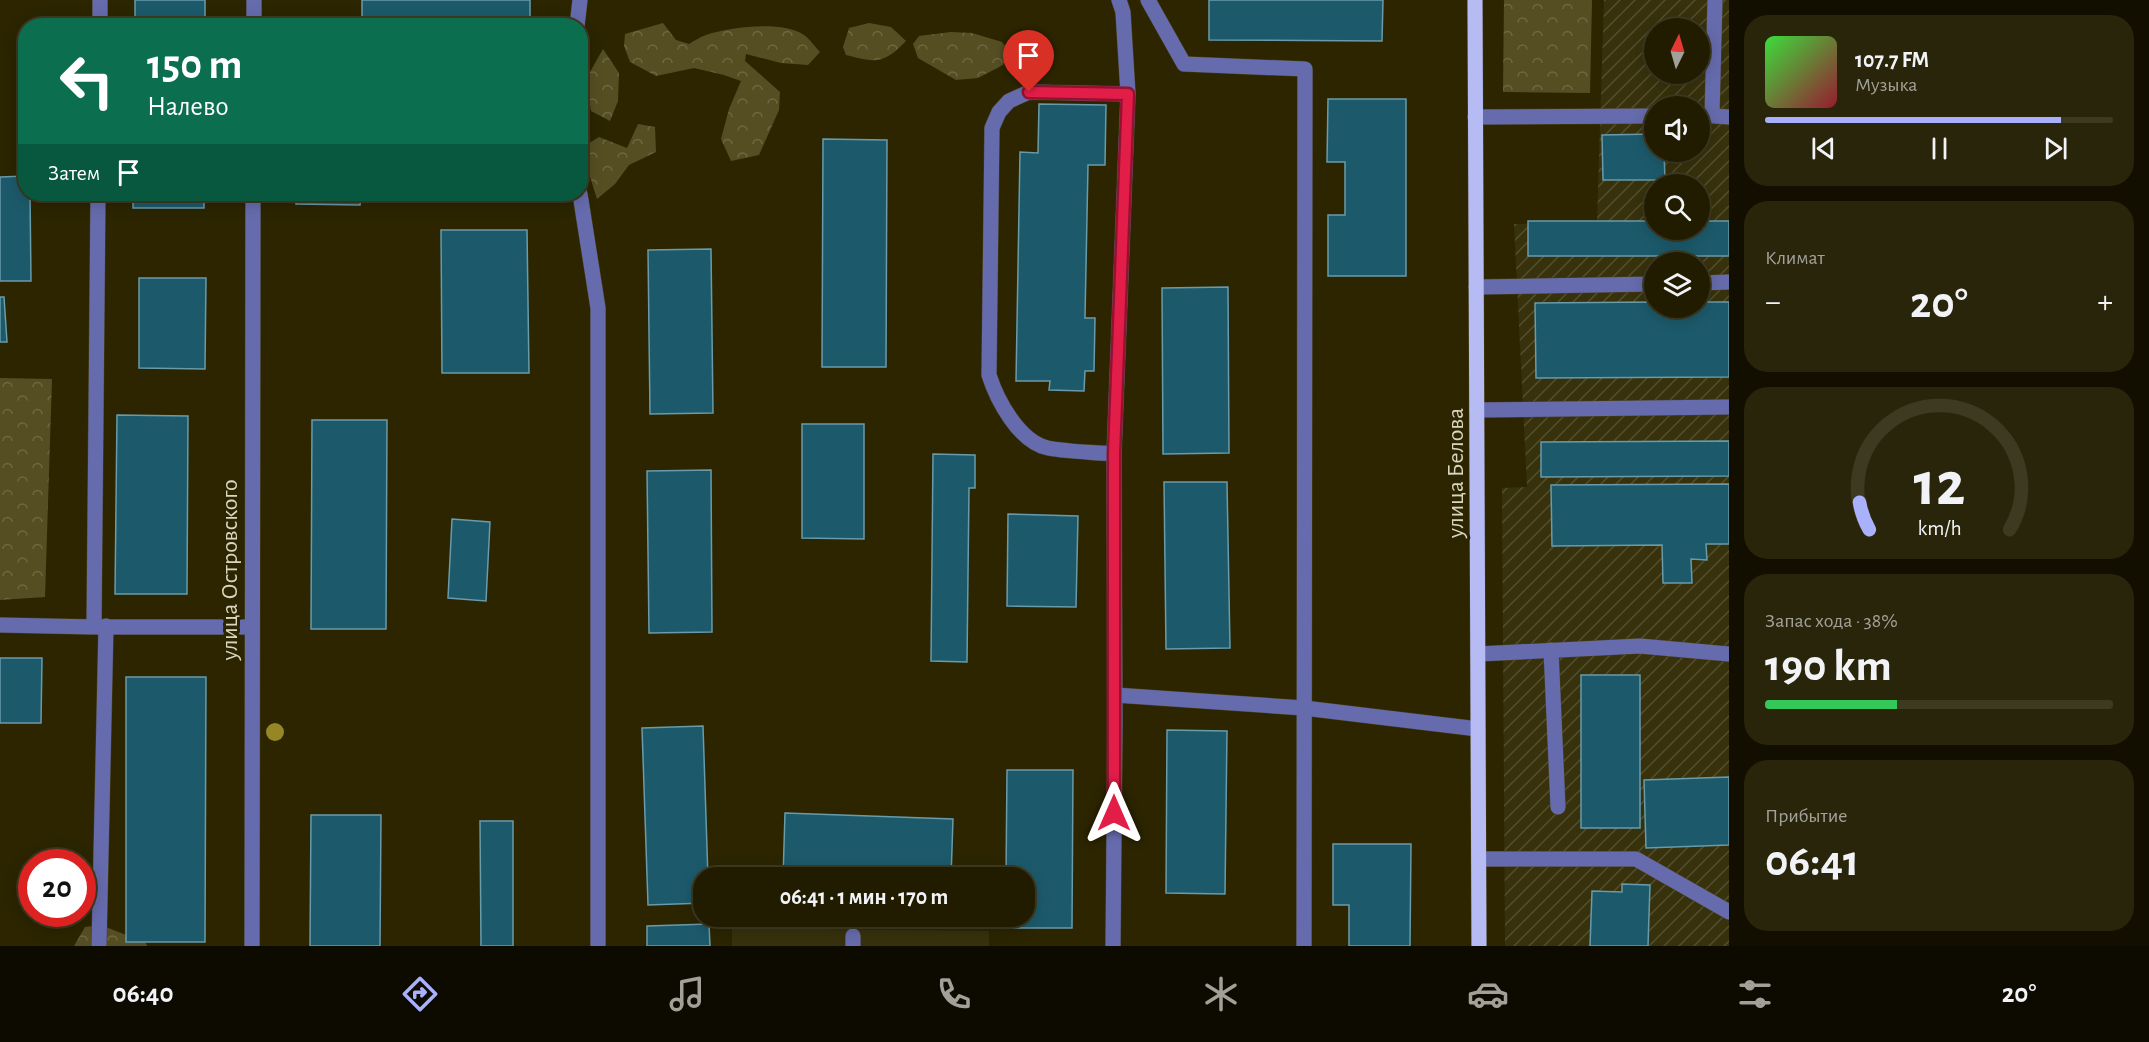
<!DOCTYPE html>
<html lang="ru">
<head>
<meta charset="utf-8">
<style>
  :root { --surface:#211c00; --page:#29250a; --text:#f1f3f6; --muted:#a2a199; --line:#3e3a22; --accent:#a9b0fc }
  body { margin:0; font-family:"Alegreya Sans",sans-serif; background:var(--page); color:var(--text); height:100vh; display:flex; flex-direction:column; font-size:22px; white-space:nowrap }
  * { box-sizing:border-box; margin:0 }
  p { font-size:20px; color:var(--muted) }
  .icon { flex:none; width:33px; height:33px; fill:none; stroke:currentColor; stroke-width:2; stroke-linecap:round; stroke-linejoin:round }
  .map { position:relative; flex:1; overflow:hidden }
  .side { display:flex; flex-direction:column; gap:15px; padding:15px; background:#120f00; width:420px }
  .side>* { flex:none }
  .banner { position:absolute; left:18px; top:18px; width:570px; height:183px; border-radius:24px; box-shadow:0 3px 15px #0003,0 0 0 2px var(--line); background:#0b6e4f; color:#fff; overflow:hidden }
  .needle { width:39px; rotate:5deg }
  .controls { position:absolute; left:1644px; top:18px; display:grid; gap:12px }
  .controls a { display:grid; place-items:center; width:66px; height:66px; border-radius:50%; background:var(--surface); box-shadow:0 3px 15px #0003,0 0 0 2px var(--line); font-size:30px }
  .speed { position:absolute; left:18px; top:849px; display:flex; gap:12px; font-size:30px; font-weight:700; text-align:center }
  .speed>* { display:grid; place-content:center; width:78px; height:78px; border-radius:50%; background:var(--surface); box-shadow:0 3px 15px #0003,0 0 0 2px var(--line); line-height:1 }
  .speed .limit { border:9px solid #d22; background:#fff; color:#111 }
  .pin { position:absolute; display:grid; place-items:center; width:51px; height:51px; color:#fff; margin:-62px -26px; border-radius:50% 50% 50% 0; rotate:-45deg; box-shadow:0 0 6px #0007 }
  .pin .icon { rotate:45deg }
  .me { position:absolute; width:66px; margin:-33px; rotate:0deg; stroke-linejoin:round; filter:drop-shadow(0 0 4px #0008) }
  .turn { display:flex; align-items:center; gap:21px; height:126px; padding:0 30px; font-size:27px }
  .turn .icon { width:78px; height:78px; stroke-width:2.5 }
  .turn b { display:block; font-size:42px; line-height:51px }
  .then { display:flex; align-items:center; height:57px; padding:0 30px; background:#0003; gap:12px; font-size:22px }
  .big { font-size:45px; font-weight:700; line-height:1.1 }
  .side .tile { flex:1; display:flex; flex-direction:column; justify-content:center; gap:9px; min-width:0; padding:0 21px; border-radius:24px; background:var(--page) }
  .side .dial { align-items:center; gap:0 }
  .dial svg { height:156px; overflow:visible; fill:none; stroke:var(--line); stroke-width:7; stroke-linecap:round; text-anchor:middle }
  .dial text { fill:var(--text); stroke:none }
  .song { display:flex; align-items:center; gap:18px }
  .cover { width:72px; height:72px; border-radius:9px; background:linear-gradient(135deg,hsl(120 70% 55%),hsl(350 70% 35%)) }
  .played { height:6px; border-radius:3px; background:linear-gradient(90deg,var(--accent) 85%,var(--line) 85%) }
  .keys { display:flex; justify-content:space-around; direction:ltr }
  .heat { display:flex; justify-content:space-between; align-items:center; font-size:33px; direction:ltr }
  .charge { height:9px; border-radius:4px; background:linear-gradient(90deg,#34c759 38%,var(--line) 0) }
  .trip { position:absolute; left:693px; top:867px; width:342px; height:60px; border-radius:24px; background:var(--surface); box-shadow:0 3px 15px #0003,0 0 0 2px var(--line); font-weight:700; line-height:60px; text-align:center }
  .dock { display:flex; height:96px; justify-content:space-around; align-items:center; background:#0d0b00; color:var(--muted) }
  .dock .icon { width:42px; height:42px }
  .dock .on { color:var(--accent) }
  .dock b { font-size:27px; color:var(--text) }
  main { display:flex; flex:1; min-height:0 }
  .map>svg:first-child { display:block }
</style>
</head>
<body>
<main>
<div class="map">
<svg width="1729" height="946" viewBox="0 0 1729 946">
  <defs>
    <pattern id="industrial-furrows" width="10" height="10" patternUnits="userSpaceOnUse" patternTransform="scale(1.5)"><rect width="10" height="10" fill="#37310c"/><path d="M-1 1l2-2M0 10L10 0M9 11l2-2" fill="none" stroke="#534e2e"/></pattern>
    <pattern id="forest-crowns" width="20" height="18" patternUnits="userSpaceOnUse" patternTransform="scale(1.5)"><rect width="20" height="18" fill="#564e23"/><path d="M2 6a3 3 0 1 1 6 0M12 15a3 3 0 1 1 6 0" fill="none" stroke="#6e6741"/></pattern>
  </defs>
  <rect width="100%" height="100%" fill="#2c2500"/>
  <polygon fill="#37310c" points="732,928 989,931 989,946 732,946"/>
  <g fill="url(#industrial-furrows)" fill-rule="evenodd">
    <path d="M1604 0H1729V223L1700 222V184H1654V222H1597ZM1654 28H1700V74H1654ZM1654 106H1700V152H1654Z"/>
    <path d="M1514 224 1654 225V230H1700V225L1729 226V946H1505L1502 488 1527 487ZM1654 262H1700V308H1654Z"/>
  </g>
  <g fill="url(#forest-crowns)">
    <polygon points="1504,0 1592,0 1590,93 1503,92"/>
    <path d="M663 23 676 40 689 44C694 41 700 37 706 35 729 27 783 20 804 35 810 39 815 47 820 52L808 65 781 63 746 54 745 61 780 92 779 110 759 155 731 161 721 139 729 109 741 81 724 75 694 68 656 76 630 62 624 46 625 34Z"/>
    <path d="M869 23 891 27 906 41C884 64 876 63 846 55L843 47 849 28Z"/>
    <polygon points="951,32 972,33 1002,42 1012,54 1003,65 978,78 956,80 918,58 913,44 919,36"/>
    <polygon points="603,49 619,73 618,101 610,121 591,111 586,79"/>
    <polygon points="638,124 655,127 656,152 629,165 615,184 597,199 581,148 599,137 627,148"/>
    <polygon points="0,378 52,379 45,597 0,600"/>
    <polygon points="101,925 146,943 147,946 74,946 85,927"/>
  </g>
  <g fill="#1c5a6b" stroke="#699baa" stroke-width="1.5">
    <rect x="135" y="0" width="70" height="26"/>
    <rect x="362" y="0" width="168" height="26"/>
    <polygon points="1209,0 1383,0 1382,41 1209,40"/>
    <polygon points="1328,99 1406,99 1406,276 1328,276 1328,215 1345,215 1345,162 1327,162"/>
    <polygon points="1039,104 1106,105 1105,165 1088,165 1085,318 1095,318 1094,371 1085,371 1084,391 1049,390 1050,381 1016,381 1020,152 1038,153"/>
    <polygon points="1654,134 1654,152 1664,152 1665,180 1603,180 1602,135"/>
    <polygon points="823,139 887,140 886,367 822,367"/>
    <polygon points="26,176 26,194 30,194 31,281 0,281 0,177"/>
    <rect x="133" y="194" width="71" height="14"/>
    <polygon points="296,194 361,194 360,205 296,204"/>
    <polygon points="1528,221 1654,221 1654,230 1700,230 1700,221 1729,221 1729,256 1528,256"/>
    <polygon points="441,230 527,230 529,373 442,373"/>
    <polygon points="711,249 713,413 650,414 648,250"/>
    <polygon points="139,278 206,278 205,369 139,368"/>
    <polygon points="1228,287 1229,453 1163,454 1162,288"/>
    <polygon points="0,297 4,297 7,342 0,342"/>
    <polygon points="1654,302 1654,308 1700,308 1700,302 1729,302 1729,377 1536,378 1535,303"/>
    <polygon points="117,415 188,416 187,594 115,594"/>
    <polygon points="312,420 387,420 386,629 311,629"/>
    <polygon points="802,424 864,424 864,539 802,538"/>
    <polygon points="1729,441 1729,476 1541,477 1541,442"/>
    <polygon points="933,454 975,455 975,488 969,488 967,662 931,661"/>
    <polygon points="711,470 712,632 649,633 647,471"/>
    <polygon points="1164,482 1227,482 1230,648 1166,649"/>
    <polygon points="1729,484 1729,544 1706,544 1707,560 1691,559 1692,583 1663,583 1662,545 1552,546 1551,485"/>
    <polygon points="1008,514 1078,516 1076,607 1007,606"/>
    <polygon points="452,519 490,522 486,601 448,598"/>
    <polygon points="0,658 42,658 41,723 0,723"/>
    <rect x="1581" y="675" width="59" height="153"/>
    <polygon points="126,677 206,677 205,942 126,942"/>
    <polygon points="703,726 708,878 704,878 704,903 648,905 642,728"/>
    <polygon points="1167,730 1227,731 1225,894 1166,893"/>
    <polygon points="1007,770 1073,770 1072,928 1006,928 1006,916 1024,916 1024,878 1006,878"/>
    <polygon points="1729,777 1729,845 1646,848 1644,780"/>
    <polygon points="785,813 953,819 951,878 783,878"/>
    <polygon points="311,815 381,815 380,946 310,946"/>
    <polygon points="480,821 513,821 513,946 481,946"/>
    <polygon points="1333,844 1411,844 1410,946 1349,946 1349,905 1333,905"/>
    <polygon points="1622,884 1650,885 1648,946 1590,946 1592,891 1622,892"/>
    <polygon points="709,924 710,946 647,946 647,926"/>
  </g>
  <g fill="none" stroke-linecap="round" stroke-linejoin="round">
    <g stroke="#48411f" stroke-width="16">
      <g id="minor">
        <polyline points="1148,0 1184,64 1305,69 1304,946"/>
        <polyline points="100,26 100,0"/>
        <polyline points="254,26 254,0"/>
        <polyline points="577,26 580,0"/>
        <polyline points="1700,115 1729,117"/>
        <polyline points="1712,115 1715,0"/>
        <polyline points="1475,117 1654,116"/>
        <polyline points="580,194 598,308 598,946"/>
        <polyline points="1700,283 1729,282"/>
        <polyline points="1476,287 1654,284"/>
        <polyline points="1477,410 1729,407"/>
        <path d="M1114 454C1092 452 1069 452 1048 448 1019 442 997 400 989 375L992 128 999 112 1009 101 1029 92 1128 94"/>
        <polyline points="0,625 94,627 98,194"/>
        <polyline points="97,627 251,627"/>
        <polyline points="1551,650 1558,807"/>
        <polyline points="1478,654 1640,646 1729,654"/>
        <polyline points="1115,695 1304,708 1478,729"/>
        <polyline points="1479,859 1636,859 1729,912"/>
        <polyline points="99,946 106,626"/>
        <polyline points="252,946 253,194"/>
        <polyline points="853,946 853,936"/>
        <polyline points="1113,946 1115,724 1114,454 1128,94 1123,12 1119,0"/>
      </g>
    </g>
    <g stroke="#48411f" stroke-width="16">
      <polyline id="major" points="1475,0 1479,946"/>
    </g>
    <use href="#minor" stroke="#666bad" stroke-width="15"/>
    <use href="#major" stroke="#b6bcf3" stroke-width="15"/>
  </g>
  <circle fill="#978626" cx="275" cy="732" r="9"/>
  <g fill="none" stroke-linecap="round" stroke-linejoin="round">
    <g stroke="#92132f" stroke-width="15">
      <polyline id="route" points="1029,92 1128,94 1114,454 1114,813"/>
    </g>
    <use href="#route" stroke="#e11d48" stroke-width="10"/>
  </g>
  <g text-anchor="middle" stroke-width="6" stroke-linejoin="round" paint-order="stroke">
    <g font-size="24" fill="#d9d5c0" stroke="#2c2500">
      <text transform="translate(1455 473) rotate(-90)" y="8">улица Белова</text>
      <text transform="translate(229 570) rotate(-90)" y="8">улица Островского</text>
    </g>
  </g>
</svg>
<div class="controls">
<a><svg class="needle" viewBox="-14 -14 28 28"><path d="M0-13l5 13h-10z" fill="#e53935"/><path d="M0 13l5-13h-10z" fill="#a2a199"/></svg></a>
<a><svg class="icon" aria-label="sound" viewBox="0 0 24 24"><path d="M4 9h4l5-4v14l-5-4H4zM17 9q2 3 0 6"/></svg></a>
<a><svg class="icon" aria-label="search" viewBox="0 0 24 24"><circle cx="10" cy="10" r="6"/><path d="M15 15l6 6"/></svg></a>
<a><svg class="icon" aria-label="layers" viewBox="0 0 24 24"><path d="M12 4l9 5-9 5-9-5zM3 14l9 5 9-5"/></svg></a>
</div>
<div class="speed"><div class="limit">20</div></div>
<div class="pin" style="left:1029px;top:92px;background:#d93025"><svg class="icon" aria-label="arrive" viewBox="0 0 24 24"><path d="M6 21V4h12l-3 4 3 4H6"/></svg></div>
<svg class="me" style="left:1114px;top:813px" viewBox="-20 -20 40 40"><path d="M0-17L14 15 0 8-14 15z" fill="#e11d48" stroke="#fff" stroke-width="4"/></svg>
<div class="trip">06:41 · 1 мин · 170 m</div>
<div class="banner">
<div class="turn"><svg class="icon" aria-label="left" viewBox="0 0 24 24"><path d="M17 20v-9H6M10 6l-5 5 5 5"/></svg><div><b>150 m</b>Налево</div></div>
<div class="then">Затем<svg class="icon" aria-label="arrive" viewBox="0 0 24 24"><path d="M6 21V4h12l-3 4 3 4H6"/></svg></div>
</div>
</div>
<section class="side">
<div class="tile">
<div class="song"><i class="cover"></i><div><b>107.7 FM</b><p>Музыка</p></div></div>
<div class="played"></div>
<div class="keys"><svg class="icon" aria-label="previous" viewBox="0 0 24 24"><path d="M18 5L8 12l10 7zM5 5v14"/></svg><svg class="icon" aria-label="pause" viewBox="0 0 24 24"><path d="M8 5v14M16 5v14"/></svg><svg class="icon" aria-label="next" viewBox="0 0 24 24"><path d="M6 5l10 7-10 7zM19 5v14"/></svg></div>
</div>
<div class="tile"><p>Климат</p>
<div class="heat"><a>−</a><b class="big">20°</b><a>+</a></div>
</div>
<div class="tile dial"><svg viewBox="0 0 100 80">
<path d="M14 69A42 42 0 1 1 86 69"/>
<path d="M14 69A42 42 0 0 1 9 55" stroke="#a9b0fc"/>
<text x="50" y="56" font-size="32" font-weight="700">12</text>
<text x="50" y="72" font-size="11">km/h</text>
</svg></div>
<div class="tile"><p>Запас хода · 38%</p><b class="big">190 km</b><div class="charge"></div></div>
<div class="tile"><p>Прибытие</p><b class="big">06:41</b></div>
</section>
</main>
<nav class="dock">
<b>06:40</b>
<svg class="icon on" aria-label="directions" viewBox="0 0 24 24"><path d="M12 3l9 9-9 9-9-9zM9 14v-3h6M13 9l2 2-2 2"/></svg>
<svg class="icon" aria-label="music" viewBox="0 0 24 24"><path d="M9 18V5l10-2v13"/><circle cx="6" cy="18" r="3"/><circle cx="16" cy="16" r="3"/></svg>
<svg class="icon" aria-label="phone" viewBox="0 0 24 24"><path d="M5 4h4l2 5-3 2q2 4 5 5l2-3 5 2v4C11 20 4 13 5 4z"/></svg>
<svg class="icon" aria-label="climate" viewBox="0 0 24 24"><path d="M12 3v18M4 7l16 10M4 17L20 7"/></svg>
<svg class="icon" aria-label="car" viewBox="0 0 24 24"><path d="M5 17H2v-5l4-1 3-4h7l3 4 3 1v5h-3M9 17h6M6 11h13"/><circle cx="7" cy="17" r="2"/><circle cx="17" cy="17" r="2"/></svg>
<svg class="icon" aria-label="filters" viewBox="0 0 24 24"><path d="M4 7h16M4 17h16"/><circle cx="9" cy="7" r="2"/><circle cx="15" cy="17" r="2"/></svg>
<b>20°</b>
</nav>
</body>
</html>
